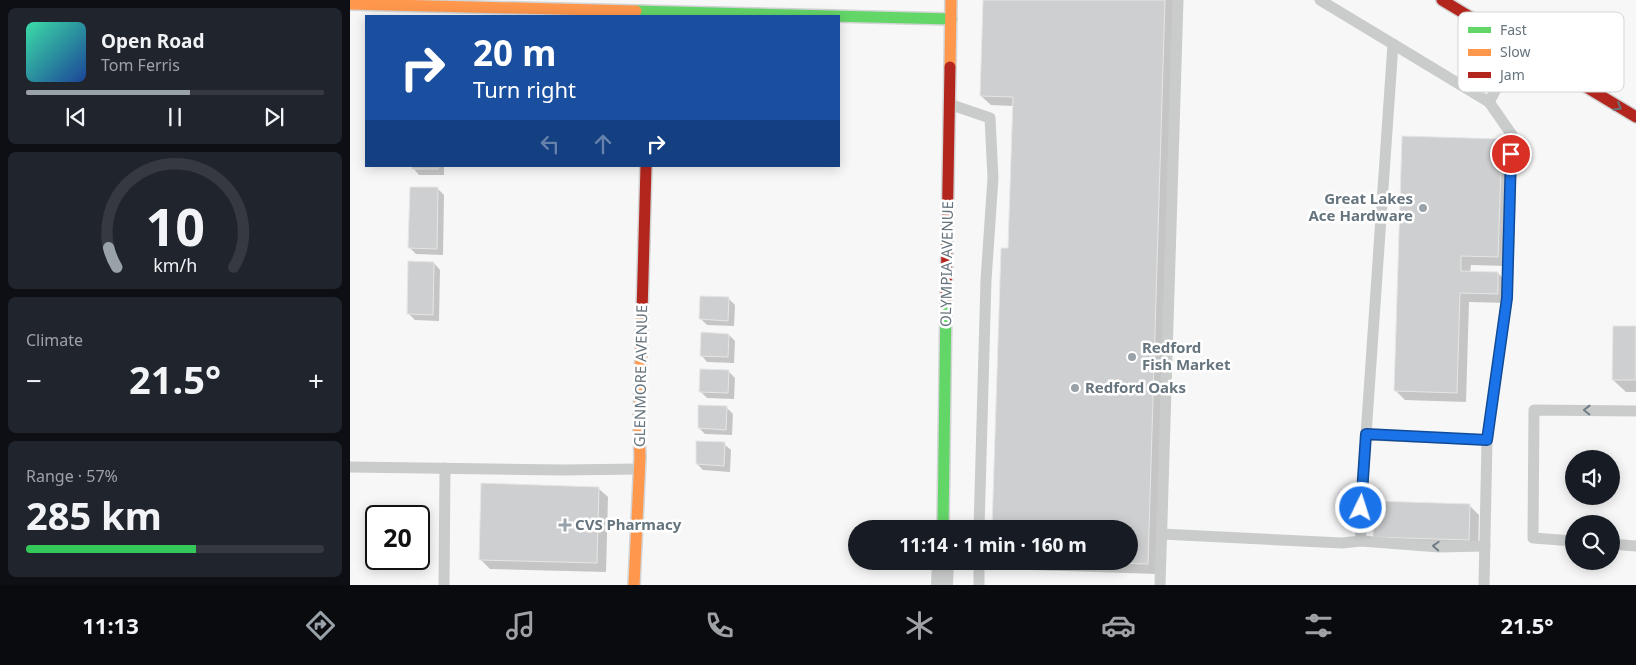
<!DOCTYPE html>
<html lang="en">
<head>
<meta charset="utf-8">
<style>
  :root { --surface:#171b24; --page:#20242c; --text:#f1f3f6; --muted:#9ea1a6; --line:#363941; --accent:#99a2a8 }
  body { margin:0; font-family:"Noto Sans",sans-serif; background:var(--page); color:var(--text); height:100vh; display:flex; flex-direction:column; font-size:19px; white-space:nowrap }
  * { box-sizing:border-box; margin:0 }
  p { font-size:16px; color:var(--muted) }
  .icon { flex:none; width:28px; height:28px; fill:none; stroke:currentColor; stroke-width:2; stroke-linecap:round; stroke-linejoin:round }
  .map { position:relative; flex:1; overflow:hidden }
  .sheet { display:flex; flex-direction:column; gap:8px; padding:8px; background:#0d0f14; width:350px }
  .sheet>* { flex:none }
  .banner { position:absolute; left:15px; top:15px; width:475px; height:152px; border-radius:0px; box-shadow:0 2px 12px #0003; background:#1a4fa0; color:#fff; overflow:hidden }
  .controls { position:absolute; left:1215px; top:450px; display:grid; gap:10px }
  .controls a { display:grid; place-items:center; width:55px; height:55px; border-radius:50%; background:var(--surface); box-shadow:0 2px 12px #0003; font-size:25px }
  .speed { position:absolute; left:15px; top:505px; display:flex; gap:10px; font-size:25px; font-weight:700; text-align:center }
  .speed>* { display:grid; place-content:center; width:65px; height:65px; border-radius:50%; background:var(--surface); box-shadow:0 2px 12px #0003; line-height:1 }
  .speed .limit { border:2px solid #111; border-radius:8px; background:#fff; color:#111 }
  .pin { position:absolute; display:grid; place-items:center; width:42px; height:42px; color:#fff; margin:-21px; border:2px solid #fff; border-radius:50%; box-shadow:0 1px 5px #0007 }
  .me { position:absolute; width:55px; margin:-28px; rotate:4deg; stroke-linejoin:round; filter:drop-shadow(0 0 4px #0008) }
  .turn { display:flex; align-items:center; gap:18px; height:105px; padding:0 25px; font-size:22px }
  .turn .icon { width:65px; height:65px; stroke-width:2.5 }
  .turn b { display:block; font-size:35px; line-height:42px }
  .lanes { display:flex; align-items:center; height:48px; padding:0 25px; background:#0003; justify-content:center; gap:25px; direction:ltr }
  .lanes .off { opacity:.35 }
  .big { font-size:38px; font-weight:700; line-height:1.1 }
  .sheet .card { flex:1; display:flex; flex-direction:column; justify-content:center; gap:8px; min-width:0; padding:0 18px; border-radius:8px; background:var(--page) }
  .sheet .dial { align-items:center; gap:0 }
  .dial svg { height:130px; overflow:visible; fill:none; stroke:var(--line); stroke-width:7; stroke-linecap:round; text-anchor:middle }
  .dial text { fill:var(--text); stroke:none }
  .song { display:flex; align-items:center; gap:15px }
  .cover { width:60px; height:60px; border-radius:8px; background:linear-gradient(135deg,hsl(160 70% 55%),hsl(220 70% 35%)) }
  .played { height:5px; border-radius:2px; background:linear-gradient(90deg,var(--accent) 55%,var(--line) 55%) }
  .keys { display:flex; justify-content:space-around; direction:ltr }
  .heat { display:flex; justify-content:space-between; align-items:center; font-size:28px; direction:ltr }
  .charge { height:8px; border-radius:4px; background:linear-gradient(90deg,#34c759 57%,var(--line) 0) }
  .trip { position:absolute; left:498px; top:520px; width:290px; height:50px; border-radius:25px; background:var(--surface); box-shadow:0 2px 12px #0003; font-weight:700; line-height:50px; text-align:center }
  .tabs { display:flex; height:80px; justify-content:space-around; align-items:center; background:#090b0e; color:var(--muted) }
  .tabs .icon { width:35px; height:35px }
  .tabs .current { color:var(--accent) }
  .tabs b { font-size:22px; color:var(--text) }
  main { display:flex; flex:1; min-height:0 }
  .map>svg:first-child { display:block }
</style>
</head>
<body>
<main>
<section class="sheet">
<div class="card">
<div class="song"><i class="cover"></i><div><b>Open Road</b><p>Tom Ferris</p></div></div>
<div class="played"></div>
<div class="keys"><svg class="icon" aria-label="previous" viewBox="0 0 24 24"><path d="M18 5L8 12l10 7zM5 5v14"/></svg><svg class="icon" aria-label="pause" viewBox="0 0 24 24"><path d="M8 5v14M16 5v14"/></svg><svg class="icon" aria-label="next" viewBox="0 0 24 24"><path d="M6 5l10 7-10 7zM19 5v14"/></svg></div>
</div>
<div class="card dial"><svg viewBox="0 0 100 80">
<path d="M14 69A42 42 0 1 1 86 69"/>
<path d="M14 69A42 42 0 0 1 9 57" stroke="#99a2a8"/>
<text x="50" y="56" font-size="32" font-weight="700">10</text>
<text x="50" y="72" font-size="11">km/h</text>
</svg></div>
<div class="card"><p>Climate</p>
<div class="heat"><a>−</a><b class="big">21.5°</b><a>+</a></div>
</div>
<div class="card"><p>Range · 57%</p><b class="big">285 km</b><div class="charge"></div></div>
</section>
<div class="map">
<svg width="1286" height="585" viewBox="0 0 1286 585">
  <rect width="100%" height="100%" fill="#f7f7f7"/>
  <g fill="#0003">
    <polygon points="635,0 825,0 807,574 652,569 645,561 779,561 779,529 659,249 664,106 641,105 631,96"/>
    <polygon points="1151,140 1161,150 1157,266 1121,265 1120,273 1148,273 1157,283 1157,303 1119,302 1116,402 1055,400 1045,390"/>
    <polygon points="63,166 94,166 94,175 69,175 63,168"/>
    <polygon points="88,189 94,195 93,255 66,254 60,248"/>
    <polygon points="84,263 90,270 89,321 65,320 58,313"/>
    <polygon points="378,298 385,305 384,326 357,325 351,319"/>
    <polygon points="1286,328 1286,392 1276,392 1263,380"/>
    <polygon points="379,335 385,341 384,363 357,362 351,355"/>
    <polygon points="378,371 385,378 384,399 357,398 350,391"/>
    <polygon points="376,407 383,414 382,435 355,434 349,428"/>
    <polygon points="374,444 381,450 380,472 353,470 347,464"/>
    <polygon points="248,488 258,497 256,572 140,569 130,559"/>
    <polygon points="1120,506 1129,515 1128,550 1024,537"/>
  </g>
  <g fill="#cecfd0" stroke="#e6e6e6">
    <polygon points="633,0 815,0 798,564 698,561 779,561 779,529 642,529 651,248 658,248 663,97 630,96"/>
    <polygon points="1052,136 1152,139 1148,257 1111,256 1111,271 1148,272 1148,294 1110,293 1107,393 1044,391"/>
    <rect x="62" y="166" width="26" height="3"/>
    <polygon points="60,187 88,187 87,249 58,248"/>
    <polygon points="58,261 84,262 83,315 57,314"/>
    <polygon points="350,296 379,297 378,321 349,319"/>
    <polygon points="1263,326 1286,326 1286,380 1262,380"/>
    <polygon points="351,332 379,334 378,357 350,356"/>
    <polygon points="350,369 379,370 378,393 349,392"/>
    <polygon points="348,405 377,406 376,430 348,428"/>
    <polygon points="346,441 375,442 374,466 346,464"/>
    <polygon points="131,483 249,487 247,563 129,560"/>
    <polygon points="1024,501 1120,504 1119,540 1023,537"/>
  </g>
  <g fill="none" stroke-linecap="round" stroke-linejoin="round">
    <g stroke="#d3d4d5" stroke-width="14">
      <g id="fast">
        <polyline points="286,11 601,19"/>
        <polyline points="593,529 596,300"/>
      </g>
    </g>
    <g stroke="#d3d4d5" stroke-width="14">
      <g id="slow">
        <polyline points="0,4 286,11"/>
        <polyline points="600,67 601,0"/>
        <polyline points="284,585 290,457 289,427 292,313"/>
      </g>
    </g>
    <g stroke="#d3d4d5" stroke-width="14">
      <g id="jam">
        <polyline points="1092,0 1286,117"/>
        <polyline points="596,300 600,67"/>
        <polyline points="292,313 296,166"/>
      </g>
    </g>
    <g stroke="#cacccc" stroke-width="11">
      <polyline points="970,0 1139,102"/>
      <polyline points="599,104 640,118 643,178 636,280 629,529"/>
      <polyline points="1016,435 1137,440"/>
      <polyline points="0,467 212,470 289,469"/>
      <polyline points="811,534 992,543 1011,541 1010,522 1043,44"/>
      <polyline points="1011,541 1089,547 1135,546"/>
      <polyline points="1224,541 1183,538 1184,410 1286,411"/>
      <polyline points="1261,544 1286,546"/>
      <polyline points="629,561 629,585"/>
      <polyline points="94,585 95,468"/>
      <polyline points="810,585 828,0"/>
      <polyline points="1134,585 1137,440 1157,298 1162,135 1139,102 1169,47"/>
    </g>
    <polyline stroke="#cacccc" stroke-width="22" points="592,585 593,561"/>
    <use href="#fast" stroke="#63d668" stroke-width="11"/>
    <use href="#slow" stroke="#ff974d" stroke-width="11"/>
    <use href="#jam" stroke="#b3261e" stroke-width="11"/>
  </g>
  <defs><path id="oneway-chevron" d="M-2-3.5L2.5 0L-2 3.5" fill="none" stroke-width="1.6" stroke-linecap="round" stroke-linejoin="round" transform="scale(1.25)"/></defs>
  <use stroke="#66747e" href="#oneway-chevron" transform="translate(1268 107) rotate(32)"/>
  <g stroke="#707d86">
    <use href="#oneway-chevron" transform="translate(1237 410) rotate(-179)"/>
    <use href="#oneway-chevron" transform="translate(1086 546) rotate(-177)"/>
  </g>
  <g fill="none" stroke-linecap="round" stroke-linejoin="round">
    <g stroke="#114b97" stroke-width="12">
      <polyline id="route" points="1011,508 1016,434 1137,440 1157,298 1161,154"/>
    </g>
    <use href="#route" stroke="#1a73e8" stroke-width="9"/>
  </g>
  <g fill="#99a2a8" stroke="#fff" stroke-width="2">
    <circle cx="1073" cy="208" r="5"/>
    <circle cx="782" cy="357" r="5"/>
    <circle cx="725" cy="388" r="5"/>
    <path d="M212.5 517.5h5v5h5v5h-5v5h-5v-5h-5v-5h5z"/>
  </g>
  <g text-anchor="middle" stroke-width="5" stroke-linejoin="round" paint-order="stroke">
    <g font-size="15" font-weight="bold" fill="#66747e" stroke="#fff" text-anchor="start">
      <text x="1063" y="204" text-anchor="end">Great Lakes<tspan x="1063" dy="17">Ace Hardware</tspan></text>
      <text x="792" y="353">Redford<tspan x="792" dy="17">Fish Market</tspan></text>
      <text x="735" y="393">Redford Oaks</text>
      <text x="225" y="530">CVS Pharmacy</text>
    </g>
    <g font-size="15" fill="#66747e" stroke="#fff">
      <text transform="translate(597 264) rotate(-89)" y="5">OLYMPIA AVENUE</text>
      <text transform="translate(291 376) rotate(-89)" y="5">GLENMORE AVENUE</text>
    </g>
  </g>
  <rect x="1108" y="12" width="166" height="80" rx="8" fill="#fff" stroke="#d1d5d8" stroke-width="1"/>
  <rect x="1118" y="27" width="23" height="6" fill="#63d668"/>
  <rect x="1118" y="49" width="23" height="7" fill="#ff974d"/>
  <rect x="1118" y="72" width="23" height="6" fill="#b3261e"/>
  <g font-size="14" fill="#66747e">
    <text x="1150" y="35">Fast</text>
    <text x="1150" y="57">Slow</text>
    <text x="1150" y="80">Jam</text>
  </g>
</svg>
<div class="controls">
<a><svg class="icon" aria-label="sound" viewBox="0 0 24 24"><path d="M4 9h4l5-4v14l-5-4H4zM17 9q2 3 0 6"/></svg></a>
<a><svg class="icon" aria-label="search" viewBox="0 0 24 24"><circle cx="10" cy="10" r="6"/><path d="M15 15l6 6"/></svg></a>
</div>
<div class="speed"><div class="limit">20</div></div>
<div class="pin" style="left:1161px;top:154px;background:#d93025"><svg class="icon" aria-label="arrive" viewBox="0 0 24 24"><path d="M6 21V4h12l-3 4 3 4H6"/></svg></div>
<svg class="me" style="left:1011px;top:508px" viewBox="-20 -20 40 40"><circle r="17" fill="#1a73e8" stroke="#fff" stroke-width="3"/><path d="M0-11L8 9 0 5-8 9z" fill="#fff"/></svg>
<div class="trip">11:14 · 1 min · 160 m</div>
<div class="banner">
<div class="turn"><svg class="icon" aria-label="right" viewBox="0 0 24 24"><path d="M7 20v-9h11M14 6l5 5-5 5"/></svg><div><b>20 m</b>Turn right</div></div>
<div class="lanes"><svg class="icon off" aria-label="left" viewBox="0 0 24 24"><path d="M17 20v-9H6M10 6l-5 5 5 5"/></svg><svg class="icon off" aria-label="ahead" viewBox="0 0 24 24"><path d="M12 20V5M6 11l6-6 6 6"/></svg><svg class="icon" aria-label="right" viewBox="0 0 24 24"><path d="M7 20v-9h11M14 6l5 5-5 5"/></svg></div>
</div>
</div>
</main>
<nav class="tabs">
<b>11:13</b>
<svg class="icon current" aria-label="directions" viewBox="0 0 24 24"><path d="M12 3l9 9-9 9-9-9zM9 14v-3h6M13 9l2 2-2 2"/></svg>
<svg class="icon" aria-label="music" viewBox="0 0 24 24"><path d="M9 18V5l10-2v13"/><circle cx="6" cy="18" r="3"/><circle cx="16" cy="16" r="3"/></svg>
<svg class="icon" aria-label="phone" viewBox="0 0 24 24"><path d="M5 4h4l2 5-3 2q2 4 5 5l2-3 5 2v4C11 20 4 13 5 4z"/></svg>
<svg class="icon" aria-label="climate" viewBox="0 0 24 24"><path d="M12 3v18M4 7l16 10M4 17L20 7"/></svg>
<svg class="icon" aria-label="car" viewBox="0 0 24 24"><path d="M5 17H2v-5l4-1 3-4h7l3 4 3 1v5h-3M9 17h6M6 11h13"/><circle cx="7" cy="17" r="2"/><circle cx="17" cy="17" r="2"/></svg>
<svg class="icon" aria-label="filters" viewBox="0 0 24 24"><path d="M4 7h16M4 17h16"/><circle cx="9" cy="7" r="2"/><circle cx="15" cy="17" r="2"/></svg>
<b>21.5°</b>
</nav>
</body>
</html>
